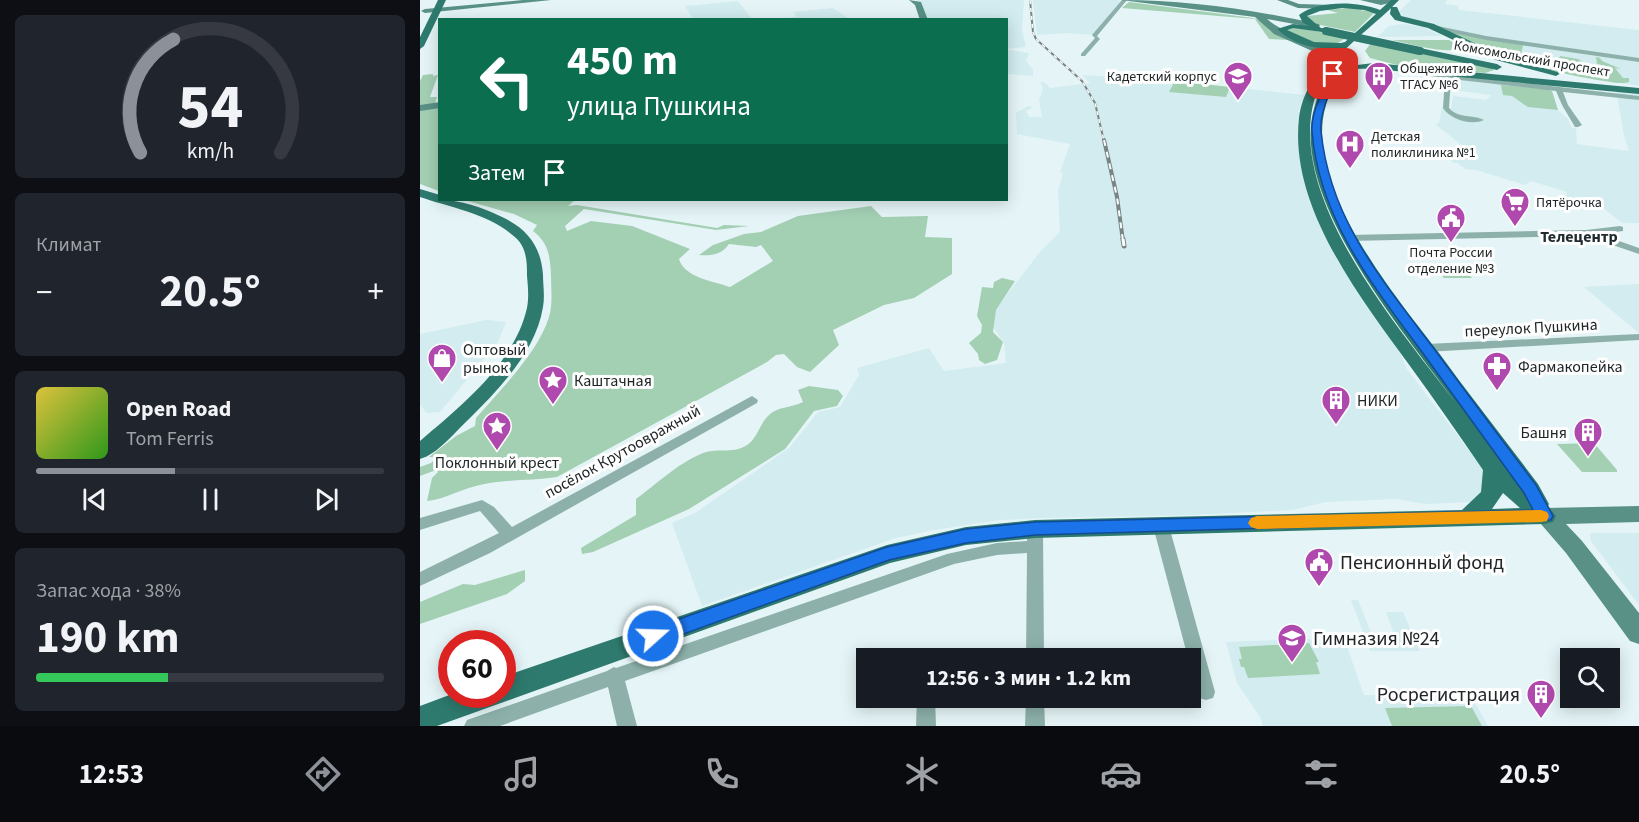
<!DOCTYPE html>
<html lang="ru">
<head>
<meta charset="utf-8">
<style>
  :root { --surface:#171b24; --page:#20242c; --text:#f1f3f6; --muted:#9ea1a6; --line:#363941; --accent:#8c9099 }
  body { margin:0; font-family:"Source Sans 3",sans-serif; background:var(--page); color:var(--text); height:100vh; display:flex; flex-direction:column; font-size:22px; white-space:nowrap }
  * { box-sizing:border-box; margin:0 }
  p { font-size:20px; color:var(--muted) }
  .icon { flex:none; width:33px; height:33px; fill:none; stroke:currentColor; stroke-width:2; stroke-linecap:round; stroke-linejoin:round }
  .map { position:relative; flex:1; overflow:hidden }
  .sheet { display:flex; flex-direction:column; gap:15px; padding:15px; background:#0d0f14; width:420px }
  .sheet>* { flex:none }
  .guide { position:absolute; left:18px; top:18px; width:570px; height:183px; border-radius:0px; box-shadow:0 3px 15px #0003; background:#0b6e4f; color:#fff; overflow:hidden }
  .buttons { position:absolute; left:1140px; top:648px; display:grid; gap:12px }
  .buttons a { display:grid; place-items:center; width:60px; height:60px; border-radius:0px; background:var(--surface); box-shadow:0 3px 15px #0003; font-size:30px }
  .speed { position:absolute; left:18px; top:630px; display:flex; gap:12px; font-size:30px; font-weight:700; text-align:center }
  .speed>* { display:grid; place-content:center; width:78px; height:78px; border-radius:50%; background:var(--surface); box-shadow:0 3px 15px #0003; line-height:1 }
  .speed .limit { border:9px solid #d22; background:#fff; color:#111 }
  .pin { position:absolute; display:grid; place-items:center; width:51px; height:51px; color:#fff; margin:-26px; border-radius:12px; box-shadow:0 3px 9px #0006 }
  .me { position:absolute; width:66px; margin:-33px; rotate:70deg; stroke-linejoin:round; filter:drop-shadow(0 0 4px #0008) }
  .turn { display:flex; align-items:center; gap:21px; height:126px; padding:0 30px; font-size:27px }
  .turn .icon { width:78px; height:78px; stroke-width:2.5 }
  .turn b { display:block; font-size:42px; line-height:51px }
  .then { display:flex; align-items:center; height:57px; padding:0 30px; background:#0003; gap:12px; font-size:22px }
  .big { font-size:45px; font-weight:700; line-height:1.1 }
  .sheet .card { flex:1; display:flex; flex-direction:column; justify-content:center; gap:9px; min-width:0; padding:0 21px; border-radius:9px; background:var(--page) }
  .sheet .dial { align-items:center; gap:0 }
  .dial svg { height:156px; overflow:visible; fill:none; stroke:var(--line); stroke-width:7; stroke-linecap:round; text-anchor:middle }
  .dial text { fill:var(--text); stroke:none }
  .song { display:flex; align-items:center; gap:18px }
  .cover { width:72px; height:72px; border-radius:9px; background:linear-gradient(135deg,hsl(50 70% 55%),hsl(110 70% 35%)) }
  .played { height:6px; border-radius:3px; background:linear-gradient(90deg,var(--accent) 40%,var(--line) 40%) }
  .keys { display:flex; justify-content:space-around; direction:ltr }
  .heat { display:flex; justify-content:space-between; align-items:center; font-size:33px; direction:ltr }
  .charge { height:9px; border-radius:4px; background:linear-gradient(90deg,#34c759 38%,var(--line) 0) }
  .trip { position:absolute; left:436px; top:648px; width:345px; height:60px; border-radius:0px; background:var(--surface); box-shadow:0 3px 15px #0003; font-weight:700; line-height:60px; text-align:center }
  .tab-bar { display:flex; height:96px; justify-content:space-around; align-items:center; background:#090b0e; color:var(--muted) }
  .tab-bar .icon { width:42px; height:42px }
  .tab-bar .active { color:var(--accent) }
  .tab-bar b { font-size:27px; color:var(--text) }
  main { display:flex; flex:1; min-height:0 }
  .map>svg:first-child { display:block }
</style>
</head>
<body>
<main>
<section class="sheet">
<div class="card dial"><svg viewBox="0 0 100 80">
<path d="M14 69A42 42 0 1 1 86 69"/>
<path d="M14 69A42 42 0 0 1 31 11" stroke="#8c9099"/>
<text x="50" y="56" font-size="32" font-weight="700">54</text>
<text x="50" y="72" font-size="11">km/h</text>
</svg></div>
<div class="card"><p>Климат</p>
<div class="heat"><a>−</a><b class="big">20.5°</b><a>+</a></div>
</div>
<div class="card">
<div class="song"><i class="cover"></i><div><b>Open Road</b><p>Tom Ferris</p></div></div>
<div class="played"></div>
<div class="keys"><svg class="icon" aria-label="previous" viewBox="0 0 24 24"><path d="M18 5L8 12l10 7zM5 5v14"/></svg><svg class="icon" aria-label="pause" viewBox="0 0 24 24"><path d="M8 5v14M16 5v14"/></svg><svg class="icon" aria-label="next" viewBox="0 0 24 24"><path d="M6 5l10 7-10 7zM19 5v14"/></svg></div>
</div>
<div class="card"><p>Запас хода · 38%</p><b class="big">190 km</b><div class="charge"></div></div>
</section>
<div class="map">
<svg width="1219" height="726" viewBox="0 0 1219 726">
  <rect width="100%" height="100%" fill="#e5f5f7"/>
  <g fill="#d2ecef">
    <polygon points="496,0 604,0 602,30 606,47 587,49 586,20 564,19 564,15 563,19 507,19 504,9"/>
    <polygon points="613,0 696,0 702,1 674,35 647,33 617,35"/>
    <polygon points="991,0 1027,0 1025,4 1039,6 1037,8 1040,10 1219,30 1219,59 1060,36 981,18 979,12"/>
    <polygon points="318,1 331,18 273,19 265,6"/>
    <polygon points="413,8 429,19 357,19 377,17 373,12"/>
    <polygon points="983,24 1003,27 1023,36 957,37 969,26"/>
    <polygon points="1052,36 1219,61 1219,86 1146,74 1095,62"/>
    <polygon points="590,50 609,53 606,61 613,70 613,76 587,74 587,51"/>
    <polygon points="1032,74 1130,84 1138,110 1148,119 1152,128 1156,128 1157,144 1209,151 1204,135 1196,90 1219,93 1219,223 1202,223 1183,208 1144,199 1147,192 1111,181 1105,185 1056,170 1045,169 1038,163 1033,163 1023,150 1048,150 1015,124 1019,123 1022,107 1031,108 1033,96 1066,100 1071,95 1032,90"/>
    <polygon points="662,75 693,77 695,75 885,95 878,112 880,116 878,128 884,176 889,196 918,261 979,351 987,369 1066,473 1069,485 1051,502 1005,504 977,499 906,502 873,510 772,515 622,518 580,520 514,530 476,538 282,606 252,523 275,513 369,448 398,412 420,407 439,375 437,368 509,348 524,371 586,363 584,343 571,324 575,310 620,252 640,232 638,191 643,173 640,172 650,144 597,134 596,113 608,106 613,107 606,111 609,117 622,117 619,100 623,88 620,82 624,82 630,88 670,83"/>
    <polygon points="1219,284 1219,333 1164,287"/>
    <polygon points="66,320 86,322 78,342 20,412 7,413 0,405 0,334"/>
    <polygon points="1170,533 1219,533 1219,605 1171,541"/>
    <polygon points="931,600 938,600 955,643 975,643 972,634 974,634 966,612 983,612 1000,651 950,651"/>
    <polygon points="887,639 925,641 944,695 1051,696 1068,726 843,726 840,717 817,683 806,642"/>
  </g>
  <g fill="#a3cfb3">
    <polygon points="709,2 833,18 840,20 850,31 870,40 849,39 835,19 702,8"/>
    <polygon points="944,8 941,12 947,8 955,12 935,32 900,25 888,19 887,16 918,13 904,9"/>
    <path d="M864 28H879L926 37C911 54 878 40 864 28Z"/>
    <path d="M1028 31 1103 45 1100 59 1137 64 1140 56 1158 59 1163 62H1155V66L1171 68V65L1181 66V71L1192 72 1191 67 1177 64 1176 57 1180 58 1182 61 1201 69 1195 68 1203 78H1209V82C1200 85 1187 81 1177 80 1124 71 1076 55 1028 31Z"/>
    <path d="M972 40H1029L1041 47C1029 56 987 43 972 40Z"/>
    <polygon points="951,43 1071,68 1074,70 1065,73 977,65 950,58 945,51"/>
    <polygon points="13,74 13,76 18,75 10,97 17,97 15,103 0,106 0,81 3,75"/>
    <polygon points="755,81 810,87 806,97 749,92"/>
    <polygon points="1081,85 1126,89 1132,91 1138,110 1108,107 1092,96 1083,95"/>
    <polygon points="19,107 19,191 0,184 0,109"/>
    <path d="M44 200H155L148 206 157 205 297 228 304 225 329 226 296 230 164 209 145 226 147 231 171 221 212 226 270 249 259 259C265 278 293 281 310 287L353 261 341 245 336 247 309 244C302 255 290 256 279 255L293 245 324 234 341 232 378 216 451 206 462 217 508 216 505 237 532 238V274L494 298 464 305 413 330 419 345 390 372 377 367 364 354 356 355 347 362 137 477C110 481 82 479 56 486 39 490 25 499 7 501L12 478 18 472 16 470 0 476V467L11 463 17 457H9L36 436 55 426 56 418C80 390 118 353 129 317 133 304 131 289 131 275 130 257 129 243 113 231L117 225 94 214Z"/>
    <polygon points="1039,263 1052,278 1024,278 1011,264"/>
    <polygon points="582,278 595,281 576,310 573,332 583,342 577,360 565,364 559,360 558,354 549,343 561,333 562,325 557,316 562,287 573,288 574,282"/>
    <path d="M389 386 418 390 423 396 417 406 394 411 365 449 269 509 173 552 162 554 161 548 216 515V499C238 483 260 461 286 452 300 448 314 454 327 445 337 439 340 423 349 415 359 406 371 408 383 402L378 390Z"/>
    <polygon points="1174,443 1197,470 1197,472 1162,472 1137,444"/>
    <polygon points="105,570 105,581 87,594 0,624 0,602 43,584 55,585"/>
    <polygon points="889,643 899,662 896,662 900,674 828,678 824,667 821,667 819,659 822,659 819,647"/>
    <polygon points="1051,706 1062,726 972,726 965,708"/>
  </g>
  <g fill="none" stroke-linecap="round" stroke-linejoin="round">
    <g fill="#8db1aa" fill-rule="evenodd">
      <polygon points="702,0 707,0 677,36 680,39 665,56 661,56 661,54 675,38 672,35"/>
      <polygon points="1013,25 1066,36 1219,58 1219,62 1066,40 1011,28"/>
      <path d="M1029 69 1032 71V75L1219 96V100L1143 92 1148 105 1162 125 1158 127H1155L1142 105 1136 91 1031 79 1029 108C1039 119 1052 114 1064 120 1051 126 1030 119 1023 108L1025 78 982 72 985 70 1026 75V71Z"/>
      <polygon points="1200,226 1203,227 1203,231 1179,234 1219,248 1219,254 1166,236 928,241 923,238 928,235 1166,230"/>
      <polygon points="1219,334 1219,340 1006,352 1000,348 1006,344"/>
      <polygon points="332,396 338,400 337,403 70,553 0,586 0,572 79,533 60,511 0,530 0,518 62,500 74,507 92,527"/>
      <path d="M741 520 746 522 749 526 795 692 793 698 786 700 779 698C774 686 771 672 771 658H768L733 526 736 522Z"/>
      <polygon points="615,523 620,525 623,529 624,658 606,658 607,553 577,555 534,564 205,681 217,726 197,726 188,687 80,726 44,726 47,720 187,671 194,667 196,668 527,554 577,543 607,541 607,529 610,525"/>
      <polygon points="497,698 515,698 516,726 496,726"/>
      <polygon points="606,698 624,698 625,726 605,726"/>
    </g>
    <g fill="#599187" fill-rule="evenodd">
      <polygon points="103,0 131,0 5,13 1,11 5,9"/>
      <polygon points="489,0 501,2 508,20 500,20 495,5"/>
      <path d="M701 0C767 0 835 10 899 24L900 26 896 28 847 19C867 37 901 39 915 63L908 65 899 54 854 34 835 17Z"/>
      <polygon points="857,0 868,0 879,4 913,5 917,7 913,9 878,8"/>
      <polygon points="940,0 977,0 978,1 961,5"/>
      <polygon points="20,102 20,108 0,111 0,105"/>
      <polygon points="1219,506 1219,522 1146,524 1162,541 1219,613 1219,644 1210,641 1146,553 1114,516 1117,510 1125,508"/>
    </g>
    <g fill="#2e7a6e" fill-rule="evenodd">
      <polygon points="18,0 26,0 4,46 0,49 0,37"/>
      <path d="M971 0H979C955 26 916 50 901 82 852 185 980 328 1038 406 988 337 866 196 895 105 907 68 917 67 954 63L1219 88V94L954 69C946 69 934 68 927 71 915 77 909 94 906 105 882 185 974 294 1019 353 1051 397 1085 440 1118 484L1129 504 1128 506 1136 516 1133 522 1125 524 615 538 546 545 470 563 17 726H0V706L32 694H82V677L467 545 546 527 615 520 1042 510 1061 492 1063 470C1039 435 1015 400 990 366 940 297 869 207 879 118 882 91 900 67 919 48 897 50 873 45 857 29L873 24 890 26 883 23 879 15C898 0 938 1 960 10ZM922 8 945 10 956 14 925 42 921 43 894 42 867 30 873 28 909 33V29L901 28 887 16 900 11ZM1083 493 1100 508 1072 509Z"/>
      <polygon points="971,7 977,7 981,16 1014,24 1082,56 1141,73 1136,76 1076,60 1008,28 975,20 970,14"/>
      <polygon points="1000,48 1077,64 1082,67 1077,70 997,53 997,49"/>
      <path d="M0 189 20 195V200C41 200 61 207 80 216 107 228 121 246 123 275 123 285 125 296 123 307 116 351 80 388 49 419 35 432 18 454 0 459V441C42 405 94 364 107 308 109 297 108 287 107 276 107 263 107 248 96 238 70 214 32 208 0 197Z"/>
    </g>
    <g stroke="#798485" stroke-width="2">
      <polyline id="rail-far2" points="610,0 613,32 616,39 662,81 675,103 684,141"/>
    </g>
    <g stroke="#798485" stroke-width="4">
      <polyline id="rail-far1" points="684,140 697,197 703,241"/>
    </g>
    <g stroke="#798485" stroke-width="5">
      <polyline id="rail" points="703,239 704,246"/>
    </g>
    <use href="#rail-far2" stroke="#fefefe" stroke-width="1.5" stroke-dasharray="4" stroke-linecap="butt"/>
    <use href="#rail-far1" stroke="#fefefe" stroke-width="2" stroke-dasharray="6" stroke-linecap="butt"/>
    <use href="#rail" stroke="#fefefe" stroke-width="3" stroke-dasharray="8" stroke-linecap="butt"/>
    <polyline stroke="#2e7a6e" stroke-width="8" points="906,31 1000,51"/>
  </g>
  <path fill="#1a73e8" stroke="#114b97" stroke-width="1.5" d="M913 72 917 74C911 92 899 112 901 131 910 221 963 281 1015 350 1048 395 1082 440 1116 485L1133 516 1131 520 615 535 546 543 469 560 233 645 226 642 223 636 226 630 233 628 467 547 546 529 615 522 1113 510 1104 493C1070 446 1036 399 1002 352 952 284 899 219 892 131 891 112 903 91 910 74Z"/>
  <polygon fill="#f59e0b" points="1121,510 1127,512 1129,516 1127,521 1121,522 837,529 831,527 828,523 831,518 837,516"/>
  <defs>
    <g id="school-pin" transform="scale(1.5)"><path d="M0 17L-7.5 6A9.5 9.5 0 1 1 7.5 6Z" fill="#b049ad" stroke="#fefefe"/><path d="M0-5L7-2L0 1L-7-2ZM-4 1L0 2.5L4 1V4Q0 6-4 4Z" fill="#fff"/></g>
    <g id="building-pin" transform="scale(1.5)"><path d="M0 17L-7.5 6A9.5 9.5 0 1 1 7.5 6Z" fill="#b049ad" stroke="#fefefe"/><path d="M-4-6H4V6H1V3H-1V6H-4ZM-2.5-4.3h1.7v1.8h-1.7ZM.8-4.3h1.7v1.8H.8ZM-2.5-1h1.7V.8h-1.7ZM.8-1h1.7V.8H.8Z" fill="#fff"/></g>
    <g id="hospital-pin" transform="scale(1.5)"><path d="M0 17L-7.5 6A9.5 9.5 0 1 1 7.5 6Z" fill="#b049ad" stroke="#fefefe"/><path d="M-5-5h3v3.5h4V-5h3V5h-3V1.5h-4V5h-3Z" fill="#fff"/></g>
    <g id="supermarket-pin" transform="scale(1.5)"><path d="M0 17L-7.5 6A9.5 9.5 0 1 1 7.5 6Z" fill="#b049ad" stroke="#fefefe"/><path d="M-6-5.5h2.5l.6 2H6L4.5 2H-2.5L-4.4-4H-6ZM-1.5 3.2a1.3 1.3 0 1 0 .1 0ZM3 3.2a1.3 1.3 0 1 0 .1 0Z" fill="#fff"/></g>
    <g id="civic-pin" transform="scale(1.5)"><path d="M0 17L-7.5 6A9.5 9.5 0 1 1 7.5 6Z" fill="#b049ad" stroke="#fefefe"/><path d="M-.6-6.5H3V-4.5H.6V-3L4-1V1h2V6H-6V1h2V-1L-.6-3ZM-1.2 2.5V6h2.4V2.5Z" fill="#fff"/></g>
    <g id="shop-pin" transform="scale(1.5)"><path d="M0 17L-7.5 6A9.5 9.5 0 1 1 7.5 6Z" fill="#b049ad" stroke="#fefefe"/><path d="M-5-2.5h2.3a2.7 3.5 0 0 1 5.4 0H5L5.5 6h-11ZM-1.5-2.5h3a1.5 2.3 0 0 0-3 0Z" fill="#fff"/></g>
    <g id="pharmacy-pin" transform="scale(1.5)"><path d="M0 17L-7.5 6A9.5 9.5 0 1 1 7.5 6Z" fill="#b049ad" stroke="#fefefe"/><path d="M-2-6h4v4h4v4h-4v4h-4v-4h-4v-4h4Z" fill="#fff"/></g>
    <g id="sight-pin" transform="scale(1.5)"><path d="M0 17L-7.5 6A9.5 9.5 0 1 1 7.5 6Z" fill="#b049ad" stroke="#fefefe"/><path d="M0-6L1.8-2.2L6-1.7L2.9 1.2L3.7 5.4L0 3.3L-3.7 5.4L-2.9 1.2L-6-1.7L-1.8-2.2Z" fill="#fff"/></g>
  </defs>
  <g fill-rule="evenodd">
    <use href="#school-pin" x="818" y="76"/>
    <use href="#building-pin" x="959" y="76"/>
    <use href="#hospital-pin" x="930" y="144"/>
    <use href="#supermarket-pin" x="1095" y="202"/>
    <use href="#civic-pin" x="1031" y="218"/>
    <use href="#shop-pin" x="22" y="358"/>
    <use href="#pharmacy-pin" x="1077" y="366"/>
    <use href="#sight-pin" x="133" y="380"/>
    <use href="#building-pin" x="916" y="400"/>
    <use href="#sight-pin" x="77" y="426"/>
    <use href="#building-pin" x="1168" y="432"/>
    <use href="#civic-pin" x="899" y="562"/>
    <use href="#school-pin" x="872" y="638"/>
    <use href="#building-pin" x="1121" y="694"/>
  </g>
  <g text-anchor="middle" stroke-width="6" stroke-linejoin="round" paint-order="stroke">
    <g font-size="14" fill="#202627" stroke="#fefefe">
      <text transform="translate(1112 58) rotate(10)" y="5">Комсомольский проспект</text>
    </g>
    <g font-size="14" fill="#202627" stroke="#fefefe" text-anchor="start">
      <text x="980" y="73">Общежитие<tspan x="980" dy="16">ТГАСУ №6</tspan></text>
      <text x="797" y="81" text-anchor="end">Кадетский корпус</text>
      <text x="951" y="141">Детская<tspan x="951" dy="16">поликлиника №1</tspan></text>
      <text x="1116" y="207">Пятёрочка</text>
      <text x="1031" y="257" text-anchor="middle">Почта России<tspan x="1031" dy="16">отделение №3</tspan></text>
    </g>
    <g font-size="16" font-weight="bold" fill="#202c2e" stroke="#fefefe">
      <text x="1159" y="242">Телецентр</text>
    </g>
    <g font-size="16" fill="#202627" stroke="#fefefe">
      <text transform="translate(1111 327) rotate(-3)" y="6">переулок Пушкина</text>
      <text transform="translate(202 451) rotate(-29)" y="6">посёлок Крутоовражный</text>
    </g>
    <g font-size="16" fill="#202627" stroke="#fefefe" text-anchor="start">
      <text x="43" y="355">Оптовый<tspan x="43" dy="18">рынок</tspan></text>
      <text x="1098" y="372">Фармакопейка</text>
      <text x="154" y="386">Каштачная</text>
      <text x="937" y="406">НИКИ</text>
      <text x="1147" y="438" text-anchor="end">Башня</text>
      <text x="77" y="468" text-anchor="middle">Поклонный крест</text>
    </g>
    <g font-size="20" fill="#202627" stroke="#fefefe" text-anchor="start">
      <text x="920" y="569">Пенсионный фонд</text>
      <text x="893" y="645">Гимназия №24</text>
      <text x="1100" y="701" text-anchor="end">Росрегистрация</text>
    </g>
  </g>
</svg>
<div class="buttons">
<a><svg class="icon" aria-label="search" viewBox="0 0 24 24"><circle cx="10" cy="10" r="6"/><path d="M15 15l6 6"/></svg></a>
</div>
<div class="speed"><div class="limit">60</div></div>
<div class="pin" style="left:913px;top:74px;background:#d93025"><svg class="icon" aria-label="arrive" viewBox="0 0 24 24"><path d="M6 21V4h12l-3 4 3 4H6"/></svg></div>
<svg class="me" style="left:233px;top:636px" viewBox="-20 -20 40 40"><circle r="17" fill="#1a73e8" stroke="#fff" stroke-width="3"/><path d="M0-11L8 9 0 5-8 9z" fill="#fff"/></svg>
<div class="trip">12:56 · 3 мин · 1.2 km</div>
<div class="guide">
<div class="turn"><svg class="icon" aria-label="left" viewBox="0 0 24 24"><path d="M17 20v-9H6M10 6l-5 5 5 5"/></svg><div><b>450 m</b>улица Пушкина</div></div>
<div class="then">Затем<svg class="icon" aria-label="arrive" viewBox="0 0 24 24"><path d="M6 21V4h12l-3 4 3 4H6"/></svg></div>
</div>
</div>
</main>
<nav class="tab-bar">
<b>12:53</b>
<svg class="icon active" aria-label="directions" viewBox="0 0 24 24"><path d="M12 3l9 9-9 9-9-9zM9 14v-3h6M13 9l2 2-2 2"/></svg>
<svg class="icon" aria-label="music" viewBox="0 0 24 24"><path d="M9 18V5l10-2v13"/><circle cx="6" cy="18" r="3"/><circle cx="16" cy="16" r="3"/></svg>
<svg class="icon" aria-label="phone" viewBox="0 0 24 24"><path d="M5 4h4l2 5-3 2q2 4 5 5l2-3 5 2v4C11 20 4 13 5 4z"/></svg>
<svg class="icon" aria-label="climate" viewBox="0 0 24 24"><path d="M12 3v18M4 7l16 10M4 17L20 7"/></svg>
<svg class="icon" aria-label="car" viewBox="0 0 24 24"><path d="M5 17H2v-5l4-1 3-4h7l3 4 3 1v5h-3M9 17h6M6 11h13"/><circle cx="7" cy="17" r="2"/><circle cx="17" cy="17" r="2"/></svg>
<svg class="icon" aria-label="filters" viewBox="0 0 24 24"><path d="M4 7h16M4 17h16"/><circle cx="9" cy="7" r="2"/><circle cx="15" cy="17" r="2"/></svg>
<b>20.5°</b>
</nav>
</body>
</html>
